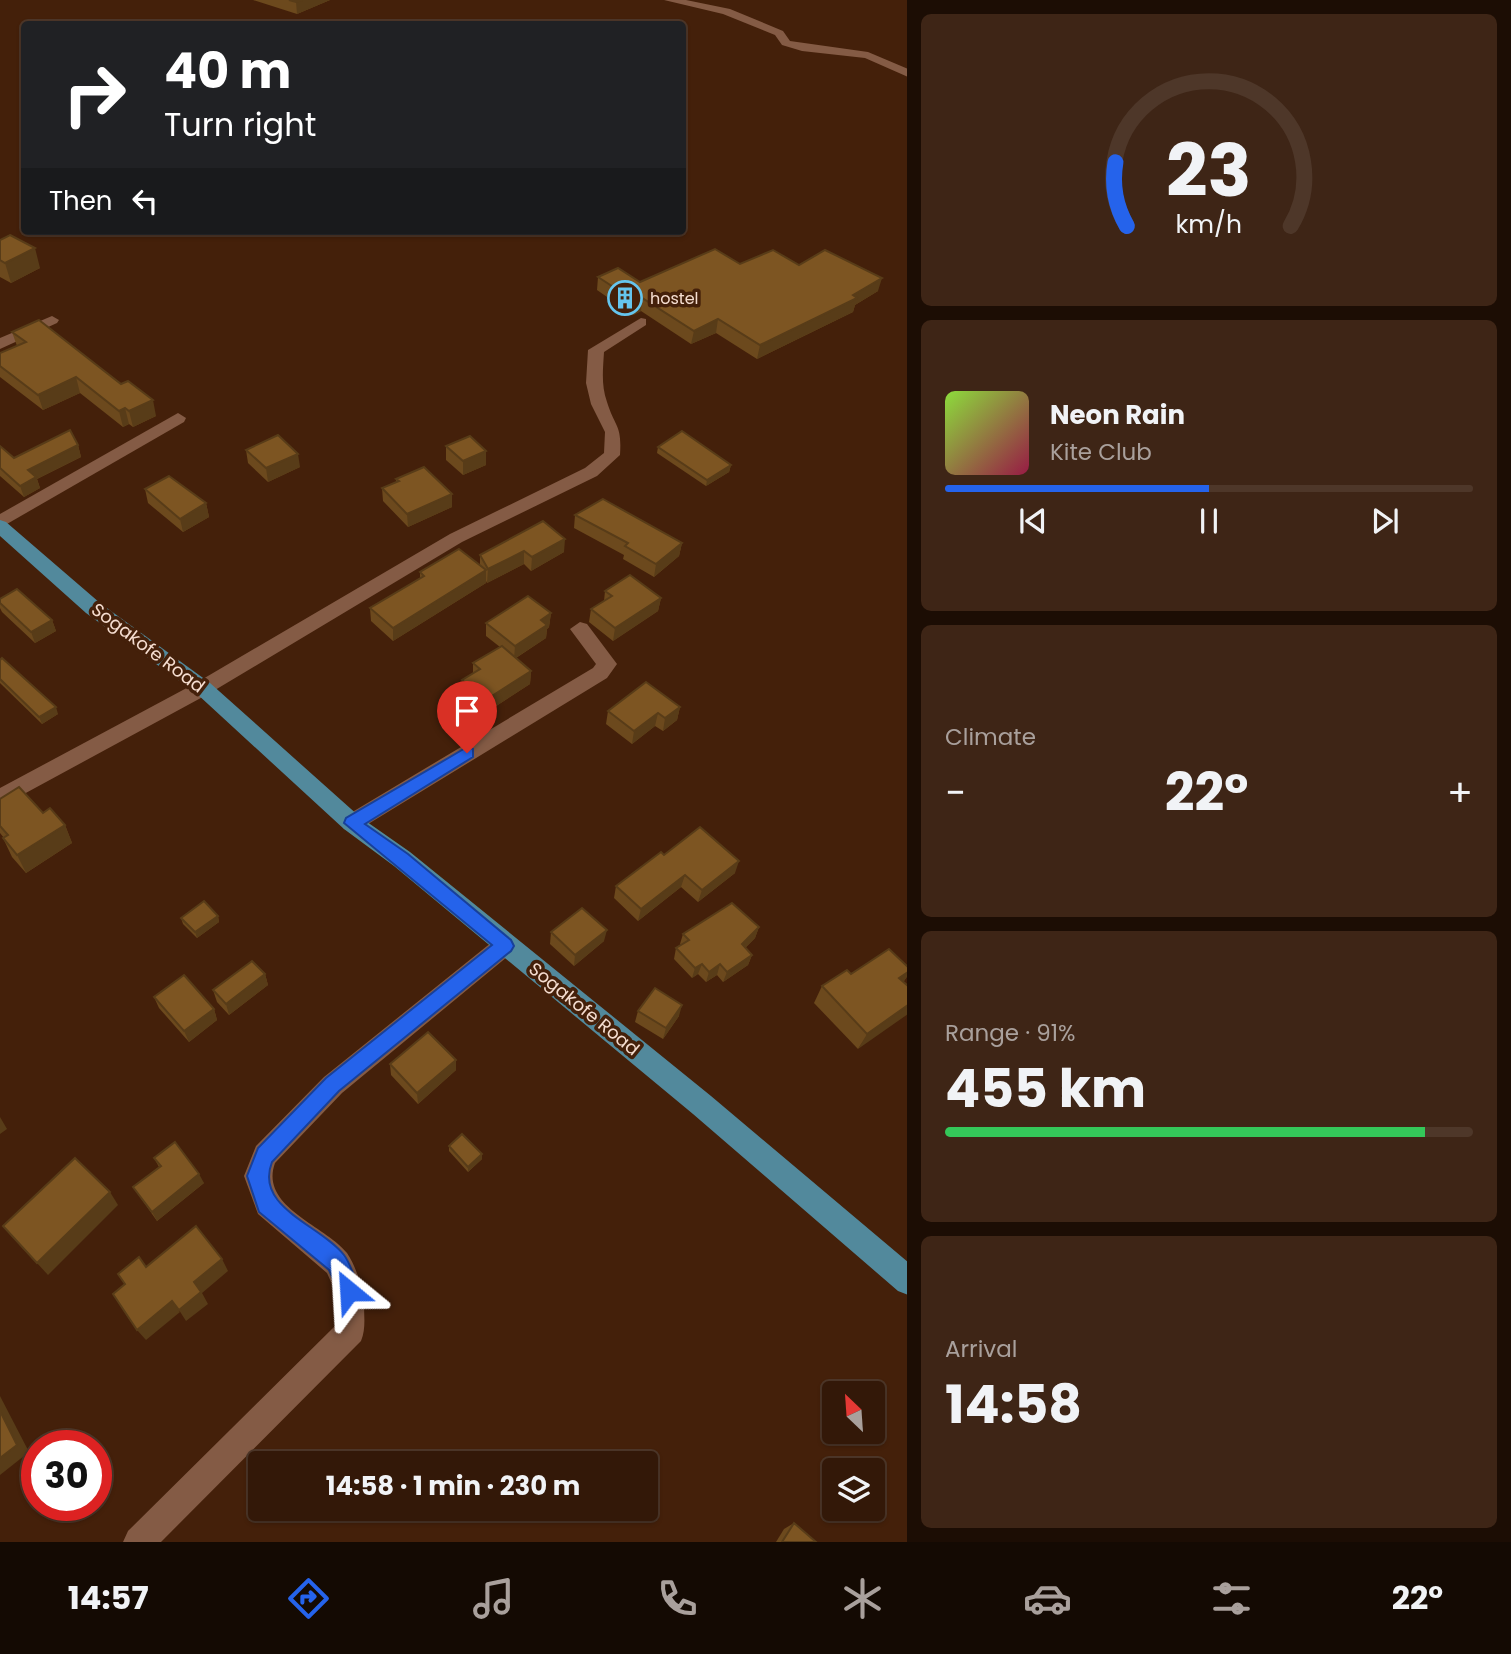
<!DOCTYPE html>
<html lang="en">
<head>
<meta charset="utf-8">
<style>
  :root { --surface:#331808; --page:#3e2516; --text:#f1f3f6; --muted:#a9a09c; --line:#4e3729; --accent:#2563eb }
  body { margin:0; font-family:Poppins,sans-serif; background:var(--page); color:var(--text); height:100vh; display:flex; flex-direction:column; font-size:26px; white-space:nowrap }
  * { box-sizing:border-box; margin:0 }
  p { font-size:23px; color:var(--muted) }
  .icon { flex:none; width:38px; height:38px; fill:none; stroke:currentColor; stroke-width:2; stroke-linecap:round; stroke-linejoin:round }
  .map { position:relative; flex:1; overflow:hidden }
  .side { display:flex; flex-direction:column; gap:14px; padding:14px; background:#1c0d04; width:604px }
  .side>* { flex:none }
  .banner { position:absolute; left:21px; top:21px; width:665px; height:214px; border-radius:7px; box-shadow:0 2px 5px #0004,0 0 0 2px var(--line); background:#202124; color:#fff; overflow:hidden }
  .needle { width:46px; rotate:335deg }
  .tools { position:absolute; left:822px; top:1381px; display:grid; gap:14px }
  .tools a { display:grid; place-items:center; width:63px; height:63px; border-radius:7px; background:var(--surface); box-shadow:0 2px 5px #0004,0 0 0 2px var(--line); font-size:35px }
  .speed { position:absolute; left:21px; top:1430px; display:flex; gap:14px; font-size:35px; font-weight:700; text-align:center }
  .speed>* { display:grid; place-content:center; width:91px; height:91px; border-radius:50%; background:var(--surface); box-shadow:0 2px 5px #0004,0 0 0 2px var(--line); line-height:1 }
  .speed .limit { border:10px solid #d22; background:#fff; color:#111 }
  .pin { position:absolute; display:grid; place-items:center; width:60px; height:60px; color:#fff; margin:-72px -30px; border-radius:50% 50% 50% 0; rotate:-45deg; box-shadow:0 0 7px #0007 }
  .pin .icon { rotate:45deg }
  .me { position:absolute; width:77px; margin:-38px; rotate:333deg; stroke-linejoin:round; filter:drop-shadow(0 0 5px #0008) }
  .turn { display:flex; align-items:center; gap:24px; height:147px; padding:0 28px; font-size:32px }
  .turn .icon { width:91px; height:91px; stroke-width:2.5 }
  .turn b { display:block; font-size:49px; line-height:60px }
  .then { display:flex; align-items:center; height:66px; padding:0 28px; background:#0003; gap:14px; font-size:26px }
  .big { font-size:52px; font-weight:700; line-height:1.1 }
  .side .widget { flex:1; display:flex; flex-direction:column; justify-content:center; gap:10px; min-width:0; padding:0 24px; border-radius:10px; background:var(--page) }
  .side .dial { align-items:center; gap:0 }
  .dial svg { height:182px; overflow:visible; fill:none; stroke:var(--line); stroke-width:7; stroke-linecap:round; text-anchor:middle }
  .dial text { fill:var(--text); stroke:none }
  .song { display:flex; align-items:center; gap:21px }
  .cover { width:84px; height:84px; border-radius:10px; background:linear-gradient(135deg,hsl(90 70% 55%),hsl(340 70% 35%)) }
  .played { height:7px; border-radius:4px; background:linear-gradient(90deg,var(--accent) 50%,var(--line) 50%) }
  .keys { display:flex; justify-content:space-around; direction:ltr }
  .heat { display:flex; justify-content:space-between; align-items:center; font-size:38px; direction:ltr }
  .charge { height:10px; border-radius:5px; background:linear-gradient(90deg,#34c759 91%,var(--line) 0) }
  .trip { position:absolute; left:248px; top:1451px; width:410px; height:70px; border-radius:7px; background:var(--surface); box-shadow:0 2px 5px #0004,0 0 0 2px var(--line); font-weight:700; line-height:70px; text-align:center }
  .tab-bar { display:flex; height:112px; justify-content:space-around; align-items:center; background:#140a03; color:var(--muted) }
  .tab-bar .icon { width:49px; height:49px }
  .tab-bar .on { color:var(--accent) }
  .tab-bar b { font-size:32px; color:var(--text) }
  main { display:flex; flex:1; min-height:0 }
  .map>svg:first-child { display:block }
</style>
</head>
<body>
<main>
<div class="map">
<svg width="908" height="1542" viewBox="0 0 908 1542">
  <rect width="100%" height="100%" fill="#44200a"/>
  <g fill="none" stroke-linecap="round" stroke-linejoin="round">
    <g fill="#845b45" fill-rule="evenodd">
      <polygon points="664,0 686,0 730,9 783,31 790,41 868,52 908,69 908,77 865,58 802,51 782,45 775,35 723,14"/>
      <polygon points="52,316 59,320 57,323 0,349 0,338"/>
      <path d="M641 318 646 319V325L604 352C603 369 601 385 607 402 615 428 622 424 620 455L597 476 462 542 210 693 0 807V788L196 683 450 534 585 468 604 453 605 432 591 404 586 383 588 350Z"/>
      <polygon points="178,413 186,418 184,422 0,528 0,514"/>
      <polygon points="580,622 587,624 617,664 607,678 360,829 352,832 344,829 341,823 344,817 593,668 596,664 570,629"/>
      <path d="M505 935 513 938 517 945 513 952 342 1093 275 1163C259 1207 325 1225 347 1253 356 1266 363 1289 364 1304 364 1317 366 1329 361 1341L161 1542H123L128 1531 336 1325 335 1291 327 1273 258 1214 244 1176 256 1146 324 1077 497 938Z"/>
    </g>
    <polygon fill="#52899c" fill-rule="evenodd" points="0,520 6,522 100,603 210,683 360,817 410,852 711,1096 908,1262 908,1295 898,1291 693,1114 394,866 344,829 196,693 86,613 0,536"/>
  </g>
  <g fill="#6c491d">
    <polygon points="253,0 330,0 297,14"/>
    <polygon points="0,240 40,268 11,283 0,277"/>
    <polygon points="740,264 799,265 878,291 855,305 853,312 757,359 716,333 691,344 641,311 633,315 597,290 598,277 640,282"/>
    <polygon points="12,332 156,416 133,427 129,424 123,427 80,393 43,410 0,377 0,353 17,346"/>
    <polygon points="78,445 81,457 37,479 40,488 24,497 0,476 0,446 14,458"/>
    <polygon points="446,446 486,451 486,465 463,475 446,460"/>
    <polygon points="658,447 731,465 729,472 706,486 657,453"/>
    <polygon points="246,450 300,467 268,482 248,463"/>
    <polygon points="396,479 452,494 452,507 408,527 383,501 382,488 396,482"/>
    <polygon points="145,489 206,503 209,517 183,532 148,503"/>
    <polygon points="575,515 682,543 679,556 654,577 623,559 624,555 574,528"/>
    <polygon points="543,521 564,552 531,571 524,564 487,583 486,581 486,583 393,641 371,621 370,608 420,578 420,572 480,565 480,555"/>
    <polygon points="605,591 661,598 658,611 613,641 589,622 591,609 604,601"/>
    <polygon points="0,599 52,620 56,631 35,643 2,612 0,608"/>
    <polygon points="551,613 549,627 547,629 546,638 516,658 531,671 530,684 484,714 462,694 462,680 473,674 473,663 500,647 486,636 486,623"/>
    <polygon points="0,660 58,714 42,724 0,683"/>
    <polygon points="680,707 677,720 663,731 655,726 632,744 606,724 608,711"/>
    <polygon points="0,799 43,813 65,825 72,843 26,873 12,857 3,838 4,838 0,833"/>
    <polygon points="664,855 735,873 698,902 681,887 638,921 614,898 616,886"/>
    <polygon points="218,916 219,922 197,938 183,924 181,918"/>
    <polygon points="759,927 755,938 745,948 752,955 748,965 723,982 717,975 706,982 698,974 692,978 674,959 676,948 681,945 680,944 683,934"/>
    <polygon points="551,932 604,941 574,966 550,944"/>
    <polygon points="908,967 908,975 858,1049 814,1003 822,986 851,974"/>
    <polygon points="265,974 268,985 229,1015 217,1002 213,990"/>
    <polygon points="154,997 214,1009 217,1020 189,1042 159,1008"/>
    <polygon points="638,1011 679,1016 663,1039 635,1022"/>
    <polygon points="390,1064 456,1070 418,1104 391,1075"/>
    <polygon points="449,1146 482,1154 482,1159 468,1172 449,1151"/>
    <polygon points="154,1158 204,1183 157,1221 133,1187 159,1167"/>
    <polygon points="794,1523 816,1542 776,1542 784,1529"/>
  </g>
  <g fill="#583c18">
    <polygon points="302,0 330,0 297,14 296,2"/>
    <polygon points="35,248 40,268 11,283 5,263"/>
    <polygon points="882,278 878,291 855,305 853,312 757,359 760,345 853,295"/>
    <polygon points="642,298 641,311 633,315 635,301"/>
    <polygon points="718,319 716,333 691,344 694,331"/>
    <polygon points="76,377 80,393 43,410 38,395"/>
    <polygon points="153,400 156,416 133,427 129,411"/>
    <polygon points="125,408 129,424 123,427 119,411"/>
    <polygon points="78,445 81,457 37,479 40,488 24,497 20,486 28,470"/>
    <polygon points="486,451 486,465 463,475 463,461"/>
    <polygon points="298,454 300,467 268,482 266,468"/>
    <polygon points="731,465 729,472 706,486 707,480"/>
    <polygon points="452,494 452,507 408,527 407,514"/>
    <polygon points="206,503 209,517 183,532 180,519"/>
    <polygon points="565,539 564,552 531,571 532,557"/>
    <polygon points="682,543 679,556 654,577 656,564"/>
    <polygon points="524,551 524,564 487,583 488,569"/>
    <polygon points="486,570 486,583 393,641 393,628"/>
    <polygon points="661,598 658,611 613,641 615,628"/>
    <polygon points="551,613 549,627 547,629 546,638 514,659 515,646 541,620"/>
    <polygon points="52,620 56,631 35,643 31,632"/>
    <polygon points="531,671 530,684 484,714 484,701"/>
    <polygon points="56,707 58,714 42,724 39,717"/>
    <polygon points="680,707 677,720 663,731 665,718"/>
    <polygon points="658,713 655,726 632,744 634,731"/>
    <polygon points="65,825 72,843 26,873 17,855"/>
    <polygon points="739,861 735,873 698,902 702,890"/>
    <polygon points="685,875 681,887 638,921 641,909"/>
    <polygon points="218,916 219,922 197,938 195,932"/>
    <polygon points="759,927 755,938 738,955 742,944"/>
    <polygon points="607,930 604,941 574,966 575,955"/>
    <polygon points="752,955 748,965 723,982 727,972"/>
    <polygon points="702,964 698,974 692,978 695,968"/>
    <polygon points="720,964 717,975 706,982 709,972"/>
    <polygon points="908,972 908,975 900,987 899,978"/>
    <polygon points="265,974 268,985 229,1015 226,1004"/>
    <polygon points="682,1005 679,1016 663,1039 666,1028"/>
    <polygon points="908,1005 908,1014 858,1049 867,1034"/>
    <polygon points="214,1009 217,1020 189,1042 184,1031"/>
    <polygon points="456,1060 456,1070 418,1104 417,1093"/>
    <polygon points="0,1117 7,1129 0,1134"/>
    <polygon points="482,1154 482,1159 468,1172 468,1167"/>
    <polygon points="199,1174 204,1183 157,1221 152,1212"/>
    <polygon points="110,1192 118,1205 48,1275 37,1263"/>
    <polygon points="222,1259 228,1271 202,1293 208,1304 186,1321 179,1310 194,1282"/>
    <polygon points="172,1301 180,1312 146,1340 137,1330"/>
    <polygon points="0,1396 29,1452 0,1475"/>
  </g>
  <g fill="#7d5522" stroke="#583c18" stroke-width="2">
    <polygon points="289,0 302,0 296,2"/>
    <polygon points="10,235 35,248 5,263 0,260 0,240"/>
    <polygon points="715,249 740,264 773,250 799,265 825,250 882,278 853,295 857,298 760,345 718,319 694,331 642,298 635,301 598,277 618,268 640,282"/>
    <polygon points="39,320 121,384 128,381 153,400 129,411 125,408 119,411 76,377 38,395 0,366 0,353 26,342 12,332"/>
    <polygon points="70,430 78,445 28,470 36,477 20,486 0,468 0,446 14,458"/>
    <polygon points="682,431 731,465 707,480 658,447"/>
    <polygon points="278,435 298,454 266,468 246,450"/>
    <polygon points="470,436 486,451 463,461 446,446"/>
    <polygon points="424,467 452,494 407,514 382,488 399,481 396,479"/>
    <polygon points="169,476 206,503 180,519 145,489"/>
    <polygon points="603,499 682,543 656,564 625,546 628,543 575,515"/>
    <polygon points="543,521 565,539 532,557 524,551 488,569 480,555"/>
    <polygon points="459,549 486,570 393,628 370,608 424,576 420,572"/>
    <polygon points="630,575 661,598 615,628 591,609 612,596 605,591"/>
    <polygon points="17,589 52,620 31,632 0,603 0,599"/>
    <polygon points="528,596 551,613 541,620 547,625 515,646 486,623"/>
    <polygon points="502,646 531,671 484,701 462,680 480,669 473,663"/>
    <polygon points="2,658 56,707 39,717 0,679 0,660"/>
    <polygon points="646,682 680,707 665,718 658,713 634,731 608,711"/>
    <polygon points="19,787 43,813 50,808 65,825 17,855 3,838 8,835 0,826 0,799"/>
    <polygon points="700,827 739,861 702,890 685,875 641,909 616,886 661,852 664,855"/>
    <polygon points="204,901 218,916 195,932 181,918"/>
    <polygon points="732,903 759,927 742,944 752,955 727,972 720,964 709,972 702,964 695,968 676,948 689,940 683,934"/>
    <polygon points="582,908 607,930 575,955 551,932"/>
    <polygon points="889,949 908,967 908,972 899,978 908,986 908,1005 867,1034 822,986 847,970 851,974"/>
    <polygon points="252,961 265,974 226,1004 213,990"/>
    <polygon points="184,975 214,1009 184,1031 154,997"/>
    <polygon points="655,988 682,1005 666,1028 638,1011"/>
    <polygon points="428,1032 456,1060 417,1093 390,1064"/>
    <polygon points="462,1134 482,1154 468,1167 449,1146"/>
    <polygon points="175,1142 199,1174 152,1212 133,1187 161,1166 154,1158"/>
    <polygon points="75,1158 110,1192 37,1263 3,1226"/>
    <polygon points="196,1226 222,1259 194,1282 201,1292 179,1310 172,1301 137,1330 113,1294 125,1284 118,1274 139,1257 146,1267"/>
    <polygon points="0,1411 17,1445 0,1458"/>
    <polygon points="794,1523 816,1542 782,1542"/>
  </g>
  <path fill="#2563eb" stroke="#184099" stroke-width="2" d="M467 747 473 749V757L365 824 408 854 511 940 514 946 511 951 339 1091 272 1162C254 1208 321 1225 344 1255 351 1264 355 1280 360 1291L357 1298 349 1302 342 1298 329 1270 259 1212 247 1176 258 1148 326 1078 492 945 344 823 346 818Z"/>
  <defs>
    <g id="building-ring" transform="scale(1.75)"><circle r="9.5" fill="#44200a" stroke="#65c5ee" stroke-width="1.5"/><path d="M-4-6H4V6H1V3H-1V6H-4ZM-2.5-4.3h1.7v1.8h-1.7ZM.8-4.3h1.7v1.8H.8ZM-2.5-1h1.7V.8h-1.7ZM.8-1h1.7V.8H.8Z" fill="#65c5ee"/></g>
  </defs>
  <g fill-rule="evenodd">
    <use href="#building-ring" x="625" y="298"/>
  </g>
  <g text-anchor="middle" stroke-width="7" stroke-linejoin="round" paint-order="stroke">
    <g font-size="16" fill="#f5ddd0" stroke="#44200a" text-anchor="start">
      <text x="650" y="304">hostel</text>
    </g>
    <g font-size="18" fill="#f5ddd0" stroke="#44200a">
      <text transform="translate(148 648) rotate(37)" y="6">Sogakofe Road</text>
      <text transform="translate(584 1009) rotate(39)" y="6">Sogakofe Road</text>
    </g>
  </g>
</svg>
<div class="tools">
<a><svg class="needle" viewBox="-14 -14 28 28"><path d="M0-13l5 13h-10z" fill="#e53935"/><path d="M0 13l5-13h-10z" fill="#a9a09c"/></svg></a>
<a><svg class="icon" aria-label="layers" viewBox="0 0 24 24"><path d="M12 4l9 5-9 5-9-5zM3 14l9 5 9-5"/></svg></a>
</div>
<div class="speed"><div class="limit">30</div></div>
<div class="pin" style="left:467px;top:753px;background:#d93025"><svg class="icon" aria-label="arrive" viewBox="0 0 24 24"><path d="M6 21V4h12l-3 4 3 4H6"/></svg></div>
<svg class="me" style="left:349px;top:1291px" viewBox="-20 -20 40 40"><path d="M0-17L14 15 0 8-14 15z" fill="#2563eb" stroke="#fff" stroke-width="4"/></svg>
<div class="trip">14:58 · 1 min · 230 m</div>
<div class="banner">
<div class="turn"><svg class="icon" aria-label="right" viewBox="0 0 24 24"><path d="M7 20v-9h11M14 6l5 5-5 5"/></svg><div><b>40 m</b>Turn right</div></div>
<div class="then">Then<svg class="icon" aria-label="left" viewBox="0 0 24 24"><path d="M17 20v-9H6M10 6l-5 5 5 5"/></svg></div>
</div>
</div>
<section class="side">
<div class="widget dial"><svg viewBox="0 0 100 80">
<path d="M14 69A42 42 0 1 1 86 69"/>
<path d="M14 69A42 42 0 0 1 9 41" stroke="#2563eb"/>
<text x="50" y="56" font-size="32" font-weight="700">23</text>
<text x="50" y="72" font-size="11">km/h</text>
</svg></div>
<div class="widget">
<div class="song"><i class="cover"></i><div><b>Neon Rain</b><p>Kite Club</p></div></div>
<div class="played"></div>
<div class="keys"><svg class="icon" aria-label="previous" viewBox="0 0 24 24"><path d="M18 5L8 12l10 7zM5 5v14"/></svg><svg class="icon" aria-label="pause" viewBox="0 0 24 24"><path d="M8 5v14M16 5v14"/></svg><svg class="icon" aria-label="next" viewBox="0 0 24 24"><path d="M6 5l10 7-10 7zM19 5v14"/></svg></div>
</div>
<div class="widget"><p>Climate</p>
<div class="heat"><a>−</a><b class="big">22°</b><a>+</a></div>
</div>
<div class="widget"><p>Range · 91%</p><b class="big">455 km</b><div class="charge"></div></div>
<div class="widget"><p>Arrival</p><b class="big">14:58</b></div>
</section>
</main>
<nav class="tab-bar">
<b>14:57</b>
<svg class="icon on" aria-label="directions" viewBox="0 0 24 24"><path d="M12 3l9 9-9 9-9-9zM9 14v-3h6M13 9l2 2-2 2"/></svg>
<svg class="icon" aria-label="music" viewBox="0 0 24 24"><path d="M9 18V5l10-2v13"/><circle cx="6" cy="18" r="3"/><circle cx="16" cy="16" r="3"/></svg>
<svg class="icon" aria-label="phone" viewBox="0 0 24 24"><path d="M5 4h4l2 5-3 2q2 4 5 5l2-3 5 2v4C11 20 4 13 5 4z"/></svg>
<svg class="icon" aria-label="climate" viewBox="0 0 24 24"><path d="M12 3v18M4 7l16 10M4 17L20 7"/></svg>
<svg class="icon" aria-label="car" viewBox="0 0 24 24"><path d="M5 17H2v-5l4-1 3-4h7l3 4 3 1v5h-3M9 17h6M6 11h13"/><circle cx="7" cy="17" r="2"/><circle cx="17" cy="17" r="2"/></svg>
<svg class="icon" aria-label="filters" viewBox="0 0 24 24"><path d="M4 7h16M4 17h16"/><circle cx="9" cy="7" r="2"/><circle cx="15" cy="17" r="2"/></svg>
<b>22°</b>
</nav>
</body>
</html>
